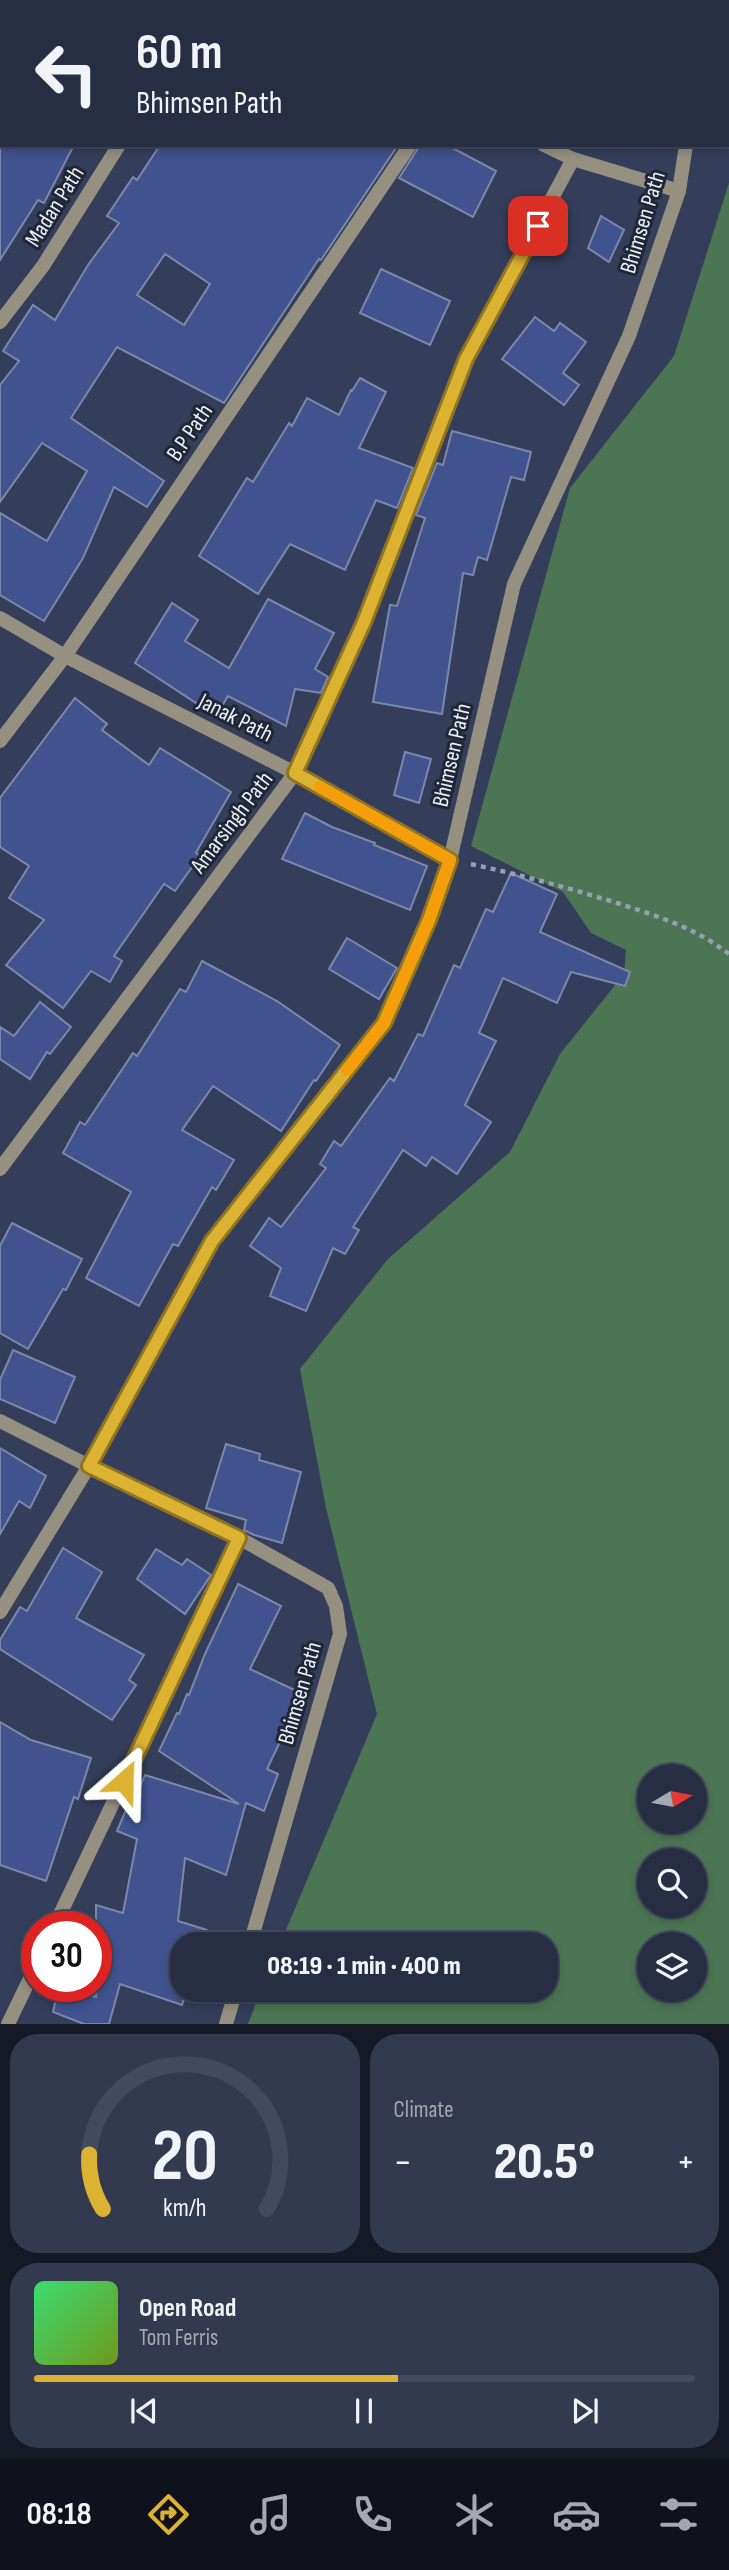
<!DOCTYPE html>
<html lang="en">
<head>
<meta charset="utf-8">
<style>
  :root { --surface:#272e44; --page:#333a4f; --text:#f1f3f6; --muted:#a4a8b2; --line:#434a5d; --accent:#dcb233 }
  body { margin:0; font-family:"Sofia Sans Condensed",sans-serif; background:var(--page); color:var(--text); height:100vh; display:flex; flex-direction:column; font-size:26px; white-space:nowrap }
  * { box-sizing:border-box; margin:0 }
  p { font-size:23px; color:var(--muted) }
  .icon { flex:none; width:38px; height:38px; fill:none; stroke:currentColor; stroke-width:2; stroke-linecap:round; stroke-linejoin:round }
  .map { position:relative; height:2024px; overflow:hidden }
  .sheet { display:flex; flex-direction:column; gap:10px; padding:10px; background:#151925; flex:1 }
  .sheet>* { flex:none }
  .top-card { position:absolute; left:0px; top:0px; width:730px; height:147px; box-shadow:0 4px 10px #0003,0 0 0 2px var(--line); background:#272e44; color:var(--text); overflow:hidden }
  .needle { width:46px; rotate:80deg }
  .buttons { position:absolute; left:637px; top:1764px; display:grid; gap:14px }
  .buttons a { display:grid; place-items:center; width:70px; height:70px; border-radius:50%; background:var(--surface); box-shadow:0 4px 10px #0003,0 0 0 2px var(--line); font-size:35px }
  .speed { position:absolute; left:21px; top:1911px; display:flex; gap:14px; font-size:35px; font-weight:700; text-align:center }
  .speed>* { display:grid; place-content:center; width:91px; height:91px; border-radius:50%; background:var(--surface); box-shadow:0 4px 10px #0003,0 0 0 2px var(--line); line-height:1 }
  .speed .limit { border:10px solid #d22; background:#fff; color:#111 }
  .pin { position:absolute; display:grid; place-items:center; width:60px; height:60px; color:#fff; margin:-30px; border-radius:14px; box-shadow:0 4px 10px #0006 }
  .me { position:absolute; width:77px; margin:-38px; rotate:25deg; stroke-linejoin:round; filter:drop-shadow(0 0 5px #0008) }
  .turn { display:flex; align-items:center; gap:24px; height:147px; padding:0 21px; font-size:32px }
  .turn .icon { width:91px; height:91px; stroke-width:2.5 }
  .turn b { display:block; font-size:49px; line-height:60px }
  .big { font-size:52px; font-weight:800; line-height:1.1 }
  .sheet .widget { flex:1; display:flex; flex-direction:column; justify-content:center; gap:10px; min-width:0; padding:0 24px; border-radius:28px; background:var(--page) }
  .sheet .dial { align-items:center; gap:0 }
  .dial svg { height:182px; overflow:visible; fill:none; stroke:var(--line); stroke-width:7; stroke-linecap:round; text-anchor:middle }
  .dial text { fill:var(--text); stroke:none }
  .song { display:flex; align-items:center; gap:21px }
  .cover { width:84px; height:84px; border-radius:10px; background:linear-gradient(135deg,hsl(140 70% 55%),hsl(80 70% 35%)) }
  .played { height:7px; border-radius:4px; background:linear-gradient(90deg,var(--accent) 55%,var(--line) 55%) }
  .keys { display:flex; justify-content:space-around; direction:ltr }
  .heat { display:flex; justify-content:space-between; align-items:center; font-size:38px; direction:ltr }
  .sheet .tiles { flex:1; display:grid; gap:10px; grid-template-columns:1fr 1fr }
  .widget:last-child { grid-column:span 2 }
  .trip { position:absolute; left:170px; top:1932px; width:388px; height:70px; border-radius:28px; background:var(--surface); box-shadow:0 4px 10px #0003,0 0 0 2px var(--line); font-weight:800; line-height:70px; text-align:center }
  .menu { display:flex; height:112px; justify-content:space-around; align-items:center; background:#10121b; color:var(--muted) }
  .menu .icon { width:49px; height:49px }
  .menu .on { color:var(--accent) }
  .menu b { font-size:32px; color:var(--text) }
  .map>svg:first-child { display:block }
</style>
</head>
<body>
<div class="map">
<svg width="729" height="2024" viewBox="0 0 729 2024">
  <rect width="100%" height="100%" fill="#343e5b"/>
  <path fill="#4c7554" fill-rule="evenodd" d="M729 183V2024H248L261 1990H546V1944H280L377 1714 326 1508 300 1369 388 1259 510 1152 560 1054 624 974 626 950 591 933 563 892 471 846 570 488 674 356ZM649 1776H695V1822H649ZM649 1860H695V1906H649ZM649 1944H695V1990H649Z"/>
  <g fill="#40538f" stroke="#7c88a9" stroke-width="2" fill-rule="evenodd">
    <polygon points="0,145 74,145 44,203 38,200 0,260"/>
    <path d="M160 145H398L321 260 319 259 224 403 117 347 71 418 164 481 147 507 114 487 83 558 44 621 0 595V513L47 541 87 471 42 443 0 502V385L19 361 3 351 33 305 55 320 88 265 119 223 107 216 133 177 137 180ZM165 254 210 284 184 325 137 295Z"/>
    <polygon points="420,145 447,145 496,171 473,217 399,178"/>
    <polygon points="601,216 624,230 609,262 588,248"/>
    <polygon points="381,269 450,301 430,345 360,313"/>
    <polygon points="535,317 554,331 560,323 586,342 563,373 579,385 564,405 502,359"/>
    <polygon points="360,378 386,392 359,448 413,468 397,508 376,500 345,570 290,544 258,594 199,556 247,478 253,482 289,423 292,426 307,398 339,415 351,390 352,391"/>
    <polygon points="452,431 531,452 524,480 511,477 487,560 478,557 473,575 463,573 442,714 373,702 390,605 397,606 425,518 416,515 437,463 443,465"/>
    <polygon points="268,599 334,633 315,669 328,677 321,693 295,689 286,726 228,696 216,716 135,663 172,603 198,620 185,641 229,668"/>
    <polygon points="75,698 107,724 102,730 149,765 160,748 231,792 198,849 196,853 200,856 175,891 164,884 114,956 122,961 110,982 91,971 63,1008 6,965 44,920 9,898 29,866 0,847 0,798"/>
    <polygon points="405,752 431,759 419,803 394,795"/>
    <polygon points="305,813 332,827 375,843 374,845 427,866 410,910 282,859"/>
    <polygon points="511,873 557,894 540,932 630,972 625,986 571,972 557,1003 503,978 479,1033 496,1041 465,1105 491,1122 457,1174 432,1157 426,1166 403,1150 353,1227 359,1230 345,1254 333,1248 306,1311 270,1296 281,1268 250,1246 269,1218 281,1227 326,1168 320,1164 334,1141 341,1146 390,1078 394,1081 418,1034 423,1036 454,965 460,968 486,909 493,912"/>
    <polygon points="347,938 397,968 379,999 329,969"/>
    <polygon points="202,961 277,1001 340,1045 316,1081 314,1080 281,1131 213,1086 182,1130 234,1160 216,1190 212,1187 178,1246 173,1244 139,1306 86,1278 131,1192 63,1153 80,1122 85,1125 133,1053 137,1056 180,989 186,992"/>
    <polygon points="40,1002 71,1027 50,1054 47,1052 30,1079 0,1059 0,1027 14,1036"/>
    <polygon points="12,1223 82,1259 66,1290 63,1289 28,1349 0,1333 0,1246"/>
    <polygon points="13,1350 75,1377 55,1423 0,1399 0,1380"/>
    <polygon points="226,1444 260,1454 259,1460 301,1472 282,1543 254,1535 244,1530 246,1520 206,1508"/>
    <polygon points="0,1448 46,1476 30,1508 19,1501 0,1534"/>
    <polygon points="63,1548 102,1572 76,1618 144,1655 129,1680 136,1685 112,1720 0,1649 0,1640 20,1607 27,1611"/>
    <polygon points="156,1549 182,1565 187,1559 211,1575 185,1614 137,1579"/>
    <polygon points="238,1584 281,1606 250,1669 303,1694 267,1769 278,1774 264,1811 246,1803 226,1875 185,1858 178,1921 207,1930 203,1944 182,1944 182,1990 187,1990 182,2005 120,1984 109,2024 84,2024 53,2012 59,1986 96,1997 96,1905 123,1913 137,1839 117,1831 128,1805 132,1805 145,1775 239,1804 159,1751 177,1713 179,1714 187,1694 189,1695 205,1654"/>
    <polygon points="0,1722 31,1740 91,1758 78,1799 74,1797 46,1881 0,1865"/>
  </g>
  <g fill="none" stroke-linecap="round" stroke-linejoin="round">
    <path stroke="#979fb4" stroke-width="4.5" stroke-dasharray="5 5" stroke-linecap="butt" d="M471 864C521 875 569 888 617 903 657 916 696 928 729 954"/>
    <g stroke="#969081" stroke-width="14">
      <polyline points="239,0 242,2"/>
      <polyline points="210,2 211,0"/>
      <polyline points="481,2 481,0"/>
      <polyline points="710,2 710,0"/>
      <polyline points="544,145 573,159 679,191"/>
      <polyline points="0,322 43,266 119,145"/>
      <polyline points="0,618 65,656 295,773 450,860"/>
      <polyline points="0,741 65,656 410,145"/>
      <polyline points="0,1169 295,773 364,622 466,359 573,159"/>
      <polyline points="0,1421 89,1466 0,1612"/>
      <polyline points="54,1927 239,1538"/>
      <polyline points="250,1944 340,1634 336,1606 328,1588 239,1538 89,1466 212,1241 384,1023 429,920 450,860 514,584 629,336 679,191 686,145"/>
      <polyline points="8,2024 37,1964"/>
      <polyline points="226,2024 236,1990"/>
    </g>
  </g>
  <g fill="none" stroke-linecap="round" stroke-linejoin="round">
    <g stroke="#8f7421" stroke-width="18">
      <polyline id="route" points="124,1781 239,1538 89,1466 212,1241 384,1023 429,920 450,860 295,773 364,622 466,359 538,226"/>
    </g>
    <use href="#route" stroke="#dcb233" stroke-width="12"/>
    <polyline stroke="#f59e0b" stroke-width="12" points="320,787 450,860 429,920 384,1023 347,1070"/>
  </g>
  <g text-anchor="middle" stroke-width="6" stroke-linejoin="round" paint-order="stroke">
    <g font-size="23" fill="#eaf0fe" stroke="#212633">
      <text transform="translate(54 206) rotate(-58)" y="8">Madan Path</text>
      <text transform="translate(642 222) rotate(-73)" y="8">Bhimsen Path</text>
      <text transform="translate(189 432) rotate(-56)" y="8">B.P Path</text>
      <text transform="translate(236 717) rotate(27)" y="8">Janak Path</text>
      <text transform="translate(451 755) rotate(-77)" y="8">Bhimsen Path</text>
      <text transform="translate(231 822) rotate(-53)" y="8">Amarsingh Path</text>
      <text transform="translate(299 1693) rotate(-74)" y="8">Bhimsen Path</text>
    </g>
  </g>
</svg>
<div class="buttons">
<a><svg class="needle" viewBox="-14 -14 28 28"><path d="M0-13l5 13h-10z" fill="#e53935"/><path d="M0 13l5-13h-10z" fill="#a4a8b2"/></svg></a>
<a><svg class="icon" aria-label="search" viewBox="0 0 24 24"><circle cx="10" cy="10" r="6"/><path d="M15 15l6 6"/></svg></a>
<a><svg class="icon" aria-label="layers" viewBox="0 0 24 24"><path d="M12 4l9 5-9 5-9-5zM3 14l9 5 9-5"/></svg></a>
</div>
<div class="speed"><div class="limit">30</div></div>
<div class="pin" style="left:538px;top:226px;background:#d93025"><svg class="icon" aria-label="arrive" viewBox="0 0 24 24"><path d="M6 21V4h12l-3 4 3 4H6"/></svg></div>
<svg class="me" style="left:124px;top:1781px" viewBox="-20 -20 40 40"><path d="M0-17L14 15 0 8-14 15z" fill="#dcb233" stroke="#fff" stroke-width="4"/></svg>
<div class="trip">08:19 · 1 min · 400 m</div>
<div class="top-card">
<div class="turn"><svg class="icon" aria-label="left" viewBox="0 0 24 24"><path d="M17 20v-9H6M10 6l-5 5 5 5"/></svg><div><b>60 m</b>Bhimsen Path</div></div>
</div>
</div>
<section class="sheet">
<div class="tiles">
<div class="widget dial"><svg viewBox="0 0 100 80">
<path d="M14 69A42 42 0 1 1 86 69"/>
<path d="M14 69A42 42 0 0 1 8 45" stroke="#dcb233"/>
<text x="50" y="56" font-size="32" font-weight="700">20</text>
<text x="50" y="72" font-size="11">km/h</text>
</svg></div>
<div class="widget"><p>Climate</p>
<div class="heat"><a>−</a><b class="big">20.5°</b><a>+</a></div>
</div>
<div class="widget">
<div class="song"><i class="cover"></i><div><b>Open Road</b><p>Tom Ferris</p></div></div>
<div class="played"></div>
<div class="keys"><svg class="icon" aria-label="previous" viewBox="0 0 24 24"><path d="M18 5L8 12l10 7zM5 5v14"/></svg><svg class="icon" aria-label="pause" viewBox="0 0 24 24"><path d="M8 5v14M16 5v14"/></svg><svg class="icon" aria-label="next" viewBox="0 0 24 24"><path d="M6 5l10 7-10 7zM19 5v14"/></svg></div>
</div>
</div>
</section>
<nav class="menu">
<b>08:18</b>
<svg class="icon on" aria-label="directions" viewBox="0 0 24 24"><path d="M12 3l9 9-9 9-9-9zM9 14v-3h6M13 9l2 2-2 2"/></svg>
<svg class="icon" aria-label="music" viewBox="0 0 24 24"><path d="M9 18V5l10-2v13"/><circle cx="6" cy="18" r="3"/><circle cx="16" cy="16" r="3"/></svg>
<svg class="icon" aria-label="phone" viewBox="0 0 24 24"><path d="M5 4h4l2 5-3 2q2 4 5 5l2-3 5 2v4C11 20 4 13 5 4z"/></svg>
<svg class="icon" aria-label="climate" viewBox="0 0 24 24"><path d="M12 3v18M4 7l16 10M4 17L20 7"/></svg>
<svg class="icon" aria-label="car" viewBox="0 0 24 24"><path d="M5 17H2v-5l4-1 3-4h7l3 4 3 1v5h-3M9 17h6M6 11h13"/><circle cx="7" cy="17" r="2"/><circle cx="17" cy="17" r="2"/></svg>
<svg class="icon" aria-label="filters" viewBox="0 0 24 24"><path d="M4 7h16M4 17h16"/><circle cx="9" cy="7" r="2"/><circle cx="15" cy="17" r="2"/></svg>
</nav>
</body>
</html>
